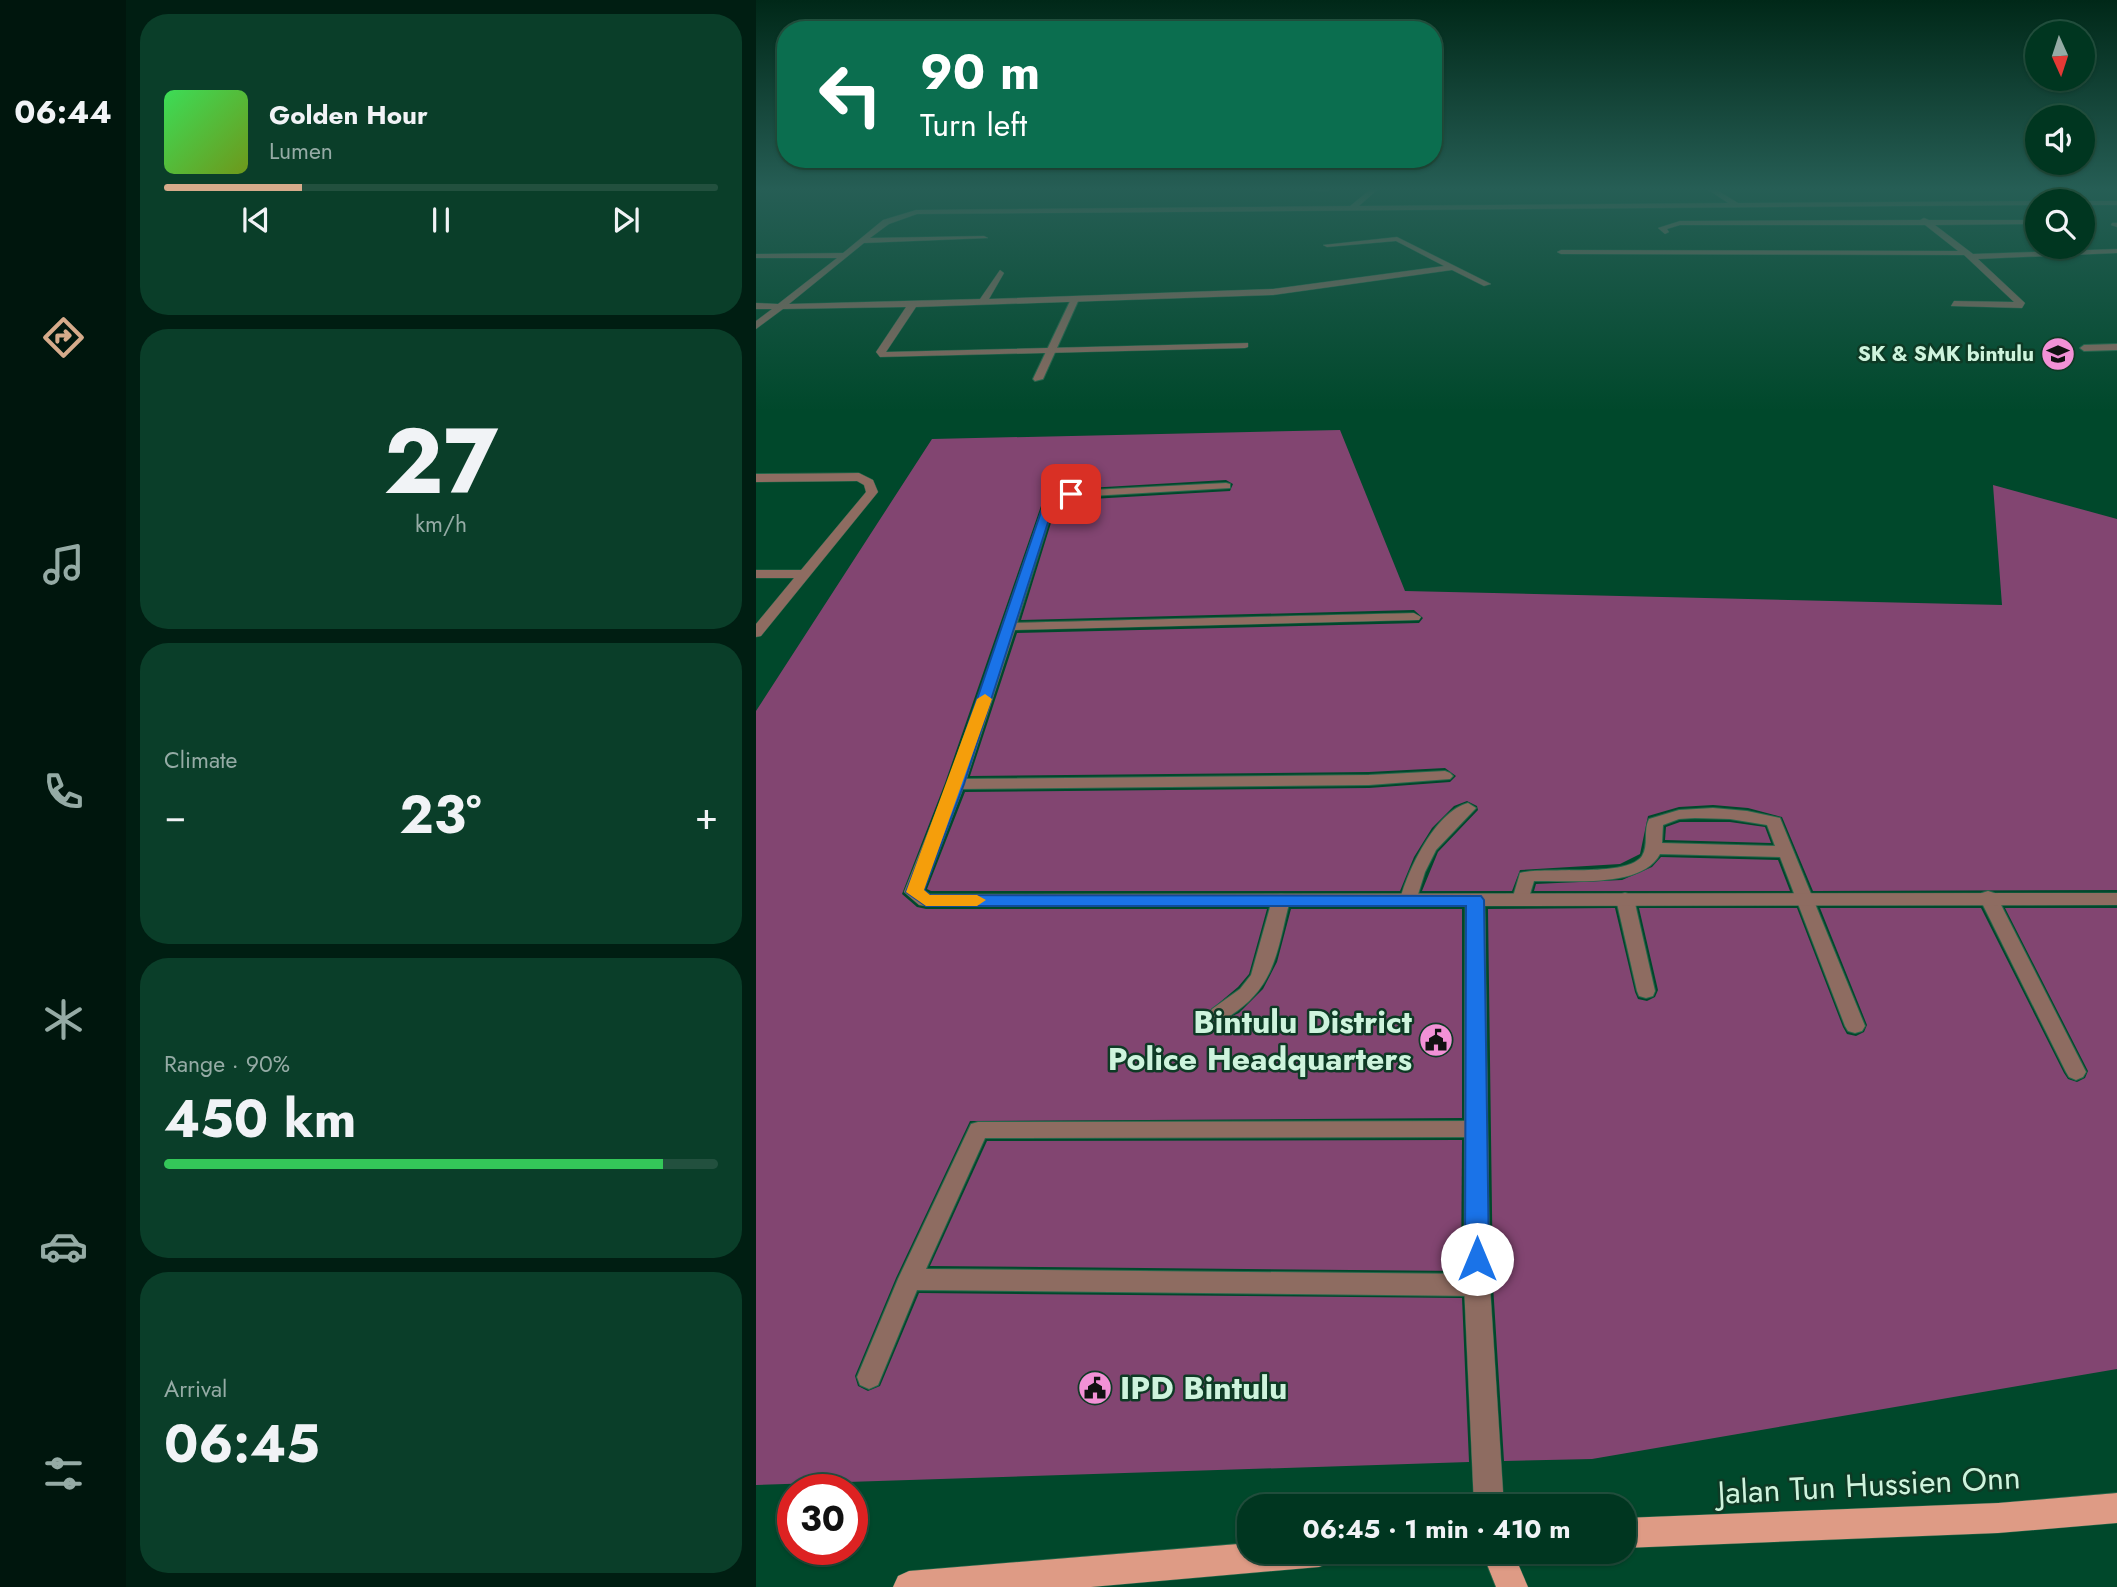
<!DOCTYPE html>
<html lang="en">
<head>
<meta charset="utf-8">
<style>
  :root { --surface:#003620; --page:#0a3e29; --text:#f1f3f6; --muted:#95aba5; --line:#22503e; --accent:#d6ab8b }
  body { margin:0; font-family:Jost,sans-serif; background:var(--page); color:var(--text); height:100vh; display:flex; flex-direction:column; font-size:26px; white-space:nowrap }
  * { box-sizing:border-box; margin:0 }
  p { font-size:23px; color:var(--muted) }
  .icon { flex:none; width:38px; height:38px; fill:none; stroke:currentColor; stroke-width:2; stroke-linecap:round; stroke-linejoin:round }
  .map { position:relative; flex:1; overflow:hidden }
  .details { display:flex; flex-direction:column; gap:14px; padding:14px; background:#001e12; width:630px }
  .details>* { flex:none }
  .top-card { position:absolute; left:21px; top:21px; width:665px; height:147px; border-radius:28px; box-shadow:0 2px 5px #0004,0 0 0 2px var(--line); background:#0b6e4f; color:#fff; overflow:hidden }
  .needle { width:46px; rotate:177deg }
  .fabs { position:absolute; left:1269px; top:21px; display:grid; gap:14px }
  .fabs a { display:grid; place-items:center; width:70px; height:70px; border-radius:50%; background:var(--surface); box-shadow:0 2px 5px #0004,0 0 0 2px var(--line); font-size:35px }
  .speed { position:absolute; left:21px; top:1474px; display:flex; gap:14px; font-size:35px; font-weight:700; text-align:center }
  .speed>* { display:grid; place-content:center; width:91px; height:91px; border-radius:50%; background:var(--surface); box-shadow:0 2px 5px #0004,0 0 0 2px var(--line); line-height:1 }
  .speed .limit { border:10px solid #d22; background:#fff; color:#111 }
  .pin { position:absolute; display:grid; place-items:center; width:60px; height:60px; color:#fff; margin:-30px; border-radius:14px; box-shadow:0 4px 10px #0006 }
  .me { position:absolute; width:77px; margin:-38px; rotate:0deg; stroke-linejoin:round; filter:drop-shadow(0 0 5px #0008) }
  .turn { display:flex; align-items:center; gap:24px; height:147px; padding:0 28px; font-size:32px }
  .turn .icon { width:91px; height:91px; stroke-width:2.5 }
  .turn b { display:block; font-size:49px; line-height:60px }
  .big { font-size:52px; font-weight:700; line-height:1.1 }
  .details .widget { flex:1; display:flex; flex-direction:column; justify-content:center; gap:10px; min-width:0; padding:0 24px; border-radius:28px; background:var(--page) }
  .details .dial { align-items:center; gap:0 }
  .dial b { font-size:91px; line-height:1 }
  .song { display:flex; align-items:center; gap:21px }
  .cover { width:84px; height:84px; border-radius:10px; background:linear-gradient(135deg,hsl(130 70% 55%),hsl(80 70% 35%)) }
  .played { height:7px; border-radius:4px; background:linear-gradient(90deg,var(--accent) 25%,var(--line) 25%) }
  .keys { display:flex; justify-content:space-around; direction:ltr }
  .heat { display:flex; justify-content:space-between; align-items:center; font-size:38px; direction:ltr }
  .charge { height:10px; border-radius:5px; background:linear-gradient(90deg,#34c759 90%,var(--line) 0) }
  .trip { position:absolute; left:481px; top:1494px; width:399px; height:70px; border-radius:28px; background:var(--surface); box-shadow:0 2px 5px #0004,0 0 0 2px var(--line); font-weight:700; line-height:70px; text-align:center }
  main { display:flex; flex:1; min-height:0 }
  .dock { display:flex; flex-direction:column; width:126px; justify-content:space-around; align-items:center; background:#00160d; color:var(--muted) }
  .dock .icon { width:49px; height:49px }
  .dock .on { color:var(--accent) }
  .dock b { font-size:32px; color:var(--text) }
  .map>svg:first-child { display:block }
</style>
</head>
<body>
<main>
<nav class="dock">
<b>06:44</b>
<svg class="icon on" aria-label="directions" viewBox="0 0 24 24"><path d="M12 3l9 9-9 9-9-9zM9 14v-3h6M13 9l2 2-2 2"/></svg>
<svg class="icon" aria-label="music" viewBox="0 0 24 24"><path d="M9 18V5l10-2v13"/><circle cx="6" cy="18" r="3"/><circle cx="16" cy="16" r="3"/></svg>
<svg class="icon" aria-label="phone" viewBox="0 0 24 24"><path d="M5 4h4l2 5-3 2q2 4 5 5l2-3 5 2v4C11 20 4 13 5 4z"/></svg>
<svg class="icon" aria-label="climate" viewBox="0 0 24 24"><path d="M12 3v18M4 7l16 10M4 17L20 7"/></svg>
<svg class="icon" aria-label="car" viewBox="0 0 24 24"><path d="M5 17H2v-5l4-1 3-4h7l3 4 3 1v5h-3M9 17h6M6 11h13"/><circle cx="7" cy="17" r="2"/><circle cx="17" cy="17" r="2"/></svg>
<svg class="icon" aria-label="filters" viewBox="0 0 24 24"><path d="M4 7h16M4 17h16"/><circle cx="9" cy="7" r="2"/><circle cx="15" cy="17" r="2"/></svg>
</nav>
<section class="details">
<div class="widget">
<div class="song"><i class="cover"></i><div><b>Golden Hour</b><p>Lumen</p></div></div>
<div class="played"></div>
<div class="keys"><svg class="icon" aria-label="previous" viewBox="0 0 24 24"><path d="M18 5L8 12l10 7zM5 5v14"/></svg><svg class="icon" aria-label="pause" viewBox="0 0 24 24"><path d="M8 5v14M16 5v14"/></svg><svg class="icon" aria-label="next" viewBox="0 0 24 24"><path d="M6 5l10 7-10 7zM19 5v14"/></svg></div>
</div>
<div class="widget dial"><b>27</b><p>km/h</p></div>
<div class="widget"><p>Climate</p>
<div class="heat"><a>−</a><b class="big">23°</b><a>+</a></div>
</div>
<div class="widget"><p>Range · 90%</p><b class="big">450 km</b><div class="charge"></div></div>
<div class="widget"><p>Arrival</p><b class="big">06:45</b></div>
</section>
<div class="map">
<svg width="1361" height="1587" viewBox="0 0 1361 1587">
  <rect width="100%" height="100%" fill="#00482b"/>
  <g fill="#824571">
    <polygon points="584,430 649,591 1246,605 1237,485 1361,519 1361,890 1057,891 1026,817 992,808 957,805 923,807 892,816 884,854 864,864 764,870 756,891 666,891 682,852 722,810 721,806 711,801 698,806 676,828 658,857 644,891 175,891 171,889 209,792 613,788 694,782 700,776 689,768 613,772 214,776 261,633 663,623 667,618 658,610 265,620 299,510 318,500 474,491 477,484 470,480 314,489 286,503 189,783 146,894 161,907 170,909 511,909 493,974 482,987 451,1013 454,1020 463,1022 483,1013 507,989 521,962 535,909 706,909 706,1118 214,1121 140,1278 99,1376 102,1386 112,1391 124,1386 163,1293 706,1298 713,1462 0,1485 0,711 176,439"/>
    <polygon points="924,822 974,822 1009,827 1015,843 909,840 910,827"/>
    <polygon points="905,857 1022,860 1034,891 778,891 780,884 866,880 896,867"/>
    <polygon points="859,908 879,992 882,999 891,1001 899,997 902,990 883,908 1041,908 1087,1027 1091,1034 1100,1036 1108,1032 1111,1025 1064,908 1225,908 1308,1073 1312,1079 1321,1082 1329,1078 1332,1071 1249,908 1361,908 1361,1369 836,1459 748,1461 737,1285 732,909"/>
    <polygon points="706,1140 705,1271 174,1266 231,1141"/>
  </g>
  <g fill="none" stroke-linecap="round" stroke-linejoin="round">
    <g stroke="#25674b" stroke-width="2">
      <g id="lane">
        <polygon points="547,189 574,189 571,191"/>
        <polygon points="316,297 323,299 287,379 279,381 277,379"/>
        <polygon points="1361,344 1361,350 1328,351 1324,348 1328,345"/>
        <polygon points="470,483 474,484 474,488 317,497 297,508 260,626 253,630 246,626 288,504 315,491"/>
        <polygon points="689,771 694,773 697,776 694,779 613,785 200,789 192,784 200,779 613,775"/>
        <path d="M712 803 720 808 680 850 669 872 659 904H647L644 900C652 870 679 812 712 803Z"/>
        <path d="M957 808 991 811 1024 818 1109 1026 1106 1031 1099 1033 1092 1031 1089 1026 1024 857 904 854C886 889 812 880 778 881L771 904H759L756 900 764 873C790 866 871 878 886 856 893 845 887 831 893 819L923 810ZM939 818 974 819 1011 825 1019 846 906 843 907 825 923 819Z"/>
        <polygon points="1232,891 1238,893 1241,897 1330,1072 1327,1077 1320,1080 1313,1077 1310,1072 1223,897 1226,893"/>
        <polygon points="869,893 875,895 878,899 899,991 897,996 890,998 883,996 881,991 860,899 863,895"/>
        <path d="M525 894 531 896 534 900C522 945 521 982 481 1011 472 1017 467 1022 456 1019L453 1014 456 1009 484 989 495 975 516 900 519 896Z"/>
        <polygon points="720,1121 727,1123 731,1129 727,1135 720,1137 229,1138 170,1269 721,1274 729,1278 733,1285 729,1292 721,1296 161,1290 122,1385 113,1389 104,1385 101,1377 142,1279 215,1124 222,1122"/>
      </g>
    </g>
    <g stroke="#25674b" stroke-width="1">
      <g id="street">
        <polygon points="615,189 622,189 603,206 972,203 951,189 959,189 982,203 1281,201 1283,201 1281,205 161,214 133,224 114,238 228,236 232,238 108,243 33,304 224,299 244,270 248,273 233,299 517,289 688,266 640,241 571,247 567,245 641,237 735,284 728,286 696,270 517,295 160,307 130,352 492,343 492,347 489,348 124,357 120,352 150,307 27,309 0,329 0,321 16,309 0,309 0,303 22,304 81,258 0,258 0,254 87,253 127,220 160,210 594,206"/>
        <polygon points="1324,201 1361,201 1361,205 1326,205"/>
        <polygon points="1168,218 1173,220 1281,220 1281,224 1179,225 1217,254 1361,249 1361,253 1222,259 1269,303 1266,308 1195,306 1198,301 1258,302 1208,255 805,254 801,252 805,250 1202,251 1169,225 924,225 911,229 913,232 909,234 902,228 924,221 1164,220"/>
        <polygon points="1361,223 1361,227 1355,225 1356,223"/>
        <polygon points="103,473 117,480 122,492 5,636 0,637 0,624 38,578 0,578 0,570 45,570 110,492 108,485 101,481 0,482 0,474"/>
        <polygon points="658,613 665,617 663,620 259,630 209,784 168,890 174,894 1361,893 1361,905 729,906 734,1285 748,1507 718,1507 708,1285 709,906 170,906 163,905 148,892 191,784 248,623"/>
      </g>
    </g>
    <g stroke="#25674b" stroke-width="1">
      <g id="primary">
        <polygon points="1361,1493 1361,1523 1242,1533 868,1548 868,1518 1242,1503"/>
        <polygon points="494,1543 494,1552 578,1552 574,1563 563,1567 335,1587 137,1587 142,1576 153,1571"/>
        <polygon points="726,1552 757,1552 772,1587 740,1587"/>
      </g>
    </g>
    <use href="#lane" fill="#8e6c61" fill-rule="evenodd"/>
    <use href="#street" fill="#8e6c61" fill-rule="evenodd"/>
    <use href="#primary" fill="#de9b85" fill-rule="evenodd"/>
  </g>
  <linearGradient id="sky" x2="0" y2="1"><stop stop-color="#002818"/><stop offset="0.46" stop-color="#265e55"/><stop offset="1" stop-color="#265e55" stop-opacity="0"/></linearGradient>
  <rect width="1361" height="411" fill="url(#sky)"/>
  <polygon fill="#1a73e8" stroke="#114b97" stroke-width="2" points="315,491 320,494 319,497 297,507 208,784 168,890 174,895 725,896 728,900 733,1259 729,1266 721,1269 713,1266 709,1259 710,906 170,906 150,892 192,784 287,506"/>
  <polygon fill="#f59e0b" points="229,694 236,699 168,890 174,895 221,895 230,900 221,906 170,906 150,892 221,699"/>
  <defs>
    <g id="school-disc" transform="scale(1.75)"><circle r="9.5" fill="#f291d6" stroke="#0e3a25"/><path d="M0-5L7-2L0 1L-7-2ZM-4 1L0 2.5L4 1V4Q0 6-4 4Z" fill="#111"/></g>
    <g id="civic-disc" transform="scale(1.75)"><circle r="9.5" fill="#f291d6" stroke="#0e3a25"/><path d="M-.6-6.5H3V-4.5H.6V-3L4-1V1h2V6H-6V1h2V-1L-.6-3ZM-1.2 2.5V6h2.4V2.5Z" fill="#111"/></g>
  </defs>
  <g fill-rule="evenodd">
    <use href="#school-disc" x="1302" y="354"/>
    <use href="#civic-disc" x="680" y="1040"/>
    <use href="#civic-disc" x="339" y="1388"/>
  </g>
  <g text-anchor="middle" stroke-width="5" stroke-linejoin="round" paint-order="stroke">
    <g font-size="21" font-weight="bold" fill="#cef4dd" stroke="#0e3a25" text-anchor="end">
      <text x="1278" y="361">SK &amp; SMK bintulu</text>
    </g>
    <g font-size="32" font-weight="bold" fill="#cef4dd" stroke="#0e3a25" text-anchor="end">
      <text x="656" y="1033">Bintulu District<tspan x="656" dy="37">Police Headquarters</tspan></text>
      <text x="364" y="1399" text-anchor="start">IPD Bintulu</text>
    </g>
    <g font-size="32" fill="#cef4dd" stroke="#0e3a25">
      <text transform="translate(1113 1485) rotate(-3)" y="11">Jalan Tun Hussien Onn</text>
    </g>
  </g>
</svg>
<div class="fabs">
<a><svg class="needle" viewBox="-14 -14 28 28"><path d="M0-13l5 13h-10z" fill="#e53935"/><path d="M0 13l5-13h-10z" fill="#95aba5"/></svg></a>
<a><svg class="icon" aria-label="sound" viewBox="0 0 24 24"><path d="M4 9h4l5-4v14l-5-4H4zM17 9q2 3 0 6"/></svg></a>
<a><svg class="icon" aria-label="search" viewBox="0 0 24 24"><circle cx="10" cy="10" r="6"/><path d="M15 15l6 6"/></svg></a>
</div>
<div class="speed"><div class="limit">30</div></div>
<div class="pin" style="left:315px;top:494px;background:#d93025"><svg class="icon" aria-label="arrive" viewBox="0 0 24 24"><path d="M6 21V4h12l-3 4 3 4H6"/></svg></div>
<svg class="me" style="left:721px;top:1259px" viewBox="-20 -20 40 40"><circle r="19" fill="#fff"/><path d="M0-13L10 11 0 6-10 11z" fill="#1a73e8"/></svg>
<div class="trip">06:45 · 1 min · 410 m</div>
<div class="top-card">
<div class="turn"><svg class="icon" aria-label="left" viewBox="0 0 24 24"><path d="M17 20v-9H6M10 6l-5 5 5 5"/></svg><div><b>90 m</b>Turn left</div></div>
</div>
</div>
</main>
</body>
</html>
